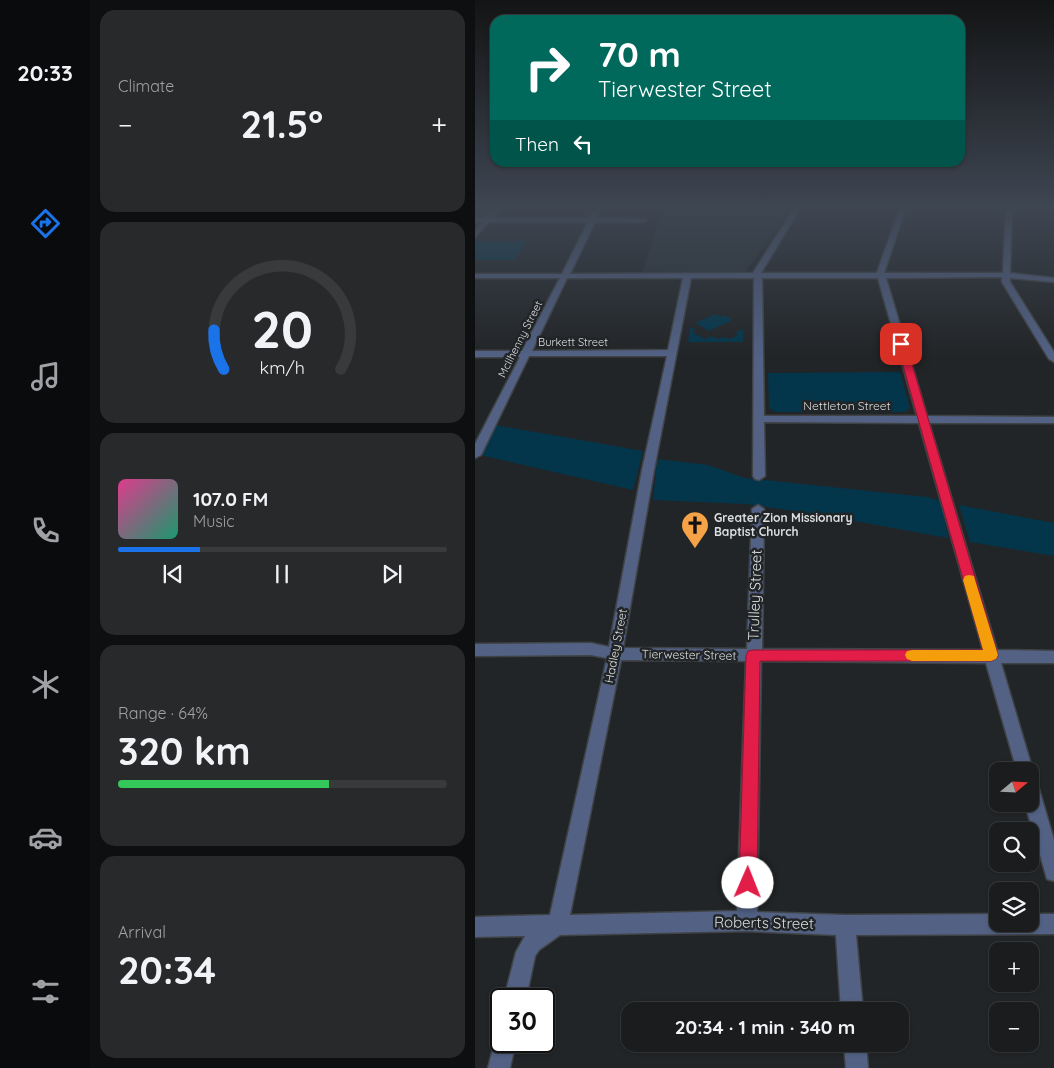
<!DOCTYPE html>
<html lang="en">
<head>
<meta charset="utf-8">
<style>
  :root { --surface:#1a1c1d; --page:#27292a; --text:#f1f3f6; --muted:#9fa1a4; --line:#383a3b; --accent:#1a73e8 }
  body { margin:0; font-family:Quicksand,sans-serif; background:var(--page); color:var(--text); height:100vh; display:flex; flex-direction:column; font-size:19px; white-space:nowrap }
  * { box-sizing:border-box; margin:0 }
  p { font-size:16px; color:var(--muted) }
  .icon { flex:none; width:28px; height:28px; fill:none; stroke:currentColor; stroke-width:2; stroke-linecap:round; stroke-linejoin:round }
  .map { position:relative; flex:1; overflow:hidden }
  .panel { display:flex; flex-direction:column; gap:10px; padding:10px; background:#0e0f10; width:385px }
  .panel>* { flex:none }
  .guide { position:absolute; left:15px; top:15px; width:475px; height:152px; border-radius:15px; box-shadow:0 1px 4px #0004,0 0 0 1px var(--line); background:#00695c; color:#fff; overflow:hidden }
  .needle { width:32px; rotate:71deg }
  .controls { position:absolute; left:514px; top:762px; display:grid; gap:10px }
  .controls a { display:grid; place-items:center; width:50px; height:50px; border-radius:10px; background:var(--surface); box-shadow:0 1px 4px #0004,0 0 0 1px var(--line); font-size:25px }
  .speed { position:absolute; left:15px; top:988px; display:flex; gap:10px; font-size:25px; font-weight:700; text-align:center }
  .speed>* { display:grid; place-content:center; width:65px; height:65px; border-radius:50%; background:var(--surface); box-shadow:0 1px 4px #0004,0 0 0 1px var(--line); line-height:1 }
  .speed .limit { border:2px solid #111; border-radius:8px; background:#fff; color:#111 }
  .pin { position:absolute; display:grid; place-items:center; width:42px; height:42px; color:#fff; margin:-21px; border-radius:10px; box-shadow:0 2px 8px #0006 }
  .me { position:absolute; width:55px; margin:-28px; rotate:1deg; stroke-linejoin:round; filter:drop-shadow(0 0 4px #0008) }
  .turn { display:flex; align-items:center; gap:18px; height:105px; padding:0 25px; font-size:22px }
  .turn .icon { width:65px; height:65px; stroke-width:2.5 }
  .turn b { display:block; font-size:35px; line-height:42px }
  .then { display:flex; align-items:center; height:48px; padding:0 25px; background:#0003; gap:10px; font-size:19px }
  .big { font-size:38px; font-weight:700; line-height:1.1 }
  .panel .card { flex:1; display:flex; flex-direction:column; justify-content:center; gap:8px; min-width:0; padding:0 18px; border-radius:15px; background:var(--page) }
  .panel .dial { align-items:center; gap:0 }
  .dial svg { height:130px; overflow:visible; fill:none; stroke:var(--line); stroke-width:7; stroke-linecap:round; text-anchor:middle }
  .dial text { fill:var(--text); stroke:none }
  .song { display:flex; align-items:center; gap:15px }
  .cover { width:60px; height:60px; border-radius:8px; background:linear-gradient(135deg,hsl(330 70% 55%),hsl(160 70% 35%)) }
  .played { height:5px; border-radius:2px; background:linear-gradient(90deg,var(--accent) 25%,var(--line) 25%) }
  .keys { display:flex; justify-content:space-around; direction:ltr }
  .heat { display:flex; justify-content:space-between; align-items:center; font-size:28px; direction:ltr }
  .charge { height:8px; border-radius:4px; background:linear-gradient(90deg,#34c759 64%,var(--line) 0) }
  .trip { position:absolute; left:146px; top:1002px; width:288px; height:50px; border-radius:15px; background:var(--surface); box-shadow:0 1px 4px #0004,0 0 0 1px var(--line); font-weight:700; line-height:50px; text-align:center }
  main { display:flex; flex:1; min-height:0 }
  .tabs { display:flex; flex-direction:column; width:90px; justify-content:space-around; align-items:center; background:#0a0b0c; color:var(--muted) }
  .tabs .icon { width:35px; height:35px }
  .tabs .current { color:var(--accent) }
  .tabs b { font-size:22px; color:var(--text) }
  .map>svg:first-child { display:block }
</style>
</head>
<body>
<main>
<nav class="tabs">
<b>20:33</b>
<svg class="icon current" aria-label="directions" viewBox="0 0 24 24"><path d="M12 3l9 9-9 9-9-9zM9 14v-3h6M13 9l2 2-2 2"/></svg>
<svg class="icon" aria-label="music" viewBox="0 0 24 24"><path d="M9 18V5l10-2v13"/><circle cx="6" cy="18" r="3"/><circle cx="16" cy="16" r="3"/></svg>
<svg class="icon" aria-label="phone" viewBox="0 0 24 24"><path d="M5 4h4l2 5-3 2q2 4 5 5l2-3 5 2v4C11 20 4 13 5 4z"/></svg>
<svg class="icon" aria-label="climate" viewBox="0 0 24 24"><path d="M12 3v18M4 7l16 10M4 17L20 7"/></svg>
<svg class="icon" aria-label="car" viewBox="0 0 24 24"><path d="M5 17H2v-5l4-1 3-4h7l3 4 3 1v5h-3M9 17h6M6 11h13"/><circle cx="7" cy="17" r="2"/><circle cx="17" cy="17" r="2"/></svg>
<svg class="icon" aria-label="filters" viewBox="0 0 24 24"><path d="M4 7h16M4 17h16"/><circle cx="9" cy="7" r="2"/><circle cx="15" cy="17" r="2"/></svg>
</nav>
<section class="panel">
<div class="card"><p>Climate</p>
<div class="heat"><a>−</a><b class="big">21.5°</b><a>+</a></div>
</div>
<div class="card dial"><svg viewBox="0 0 100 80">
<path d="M14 69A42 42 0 1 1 86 69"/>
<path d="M14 69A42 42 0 0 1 8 45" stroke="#1a73e8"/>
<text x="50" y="56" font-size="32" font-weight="700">20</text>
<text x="50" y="72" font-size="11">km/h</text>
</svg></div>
<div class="card">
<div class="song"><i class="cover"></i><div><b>107.0 FM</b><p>Music</p></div></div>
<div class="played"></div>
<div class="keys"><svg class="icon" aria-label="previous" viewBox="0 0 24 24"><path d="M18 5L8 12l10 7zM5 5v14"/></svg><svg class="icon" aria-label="pause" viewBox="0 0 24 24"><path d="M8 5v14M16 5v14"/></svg><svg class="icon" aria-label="next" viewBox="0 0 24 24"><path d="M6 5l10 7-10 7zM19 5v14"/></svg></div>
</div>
<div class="card"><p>Range · 64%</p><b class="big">320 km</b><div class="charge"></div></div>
<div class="card"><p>Arrival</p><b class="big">20:34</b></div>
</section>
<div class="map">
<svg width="579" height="1068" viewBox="0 0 579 1068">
  <rect width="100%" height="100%" fill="#222527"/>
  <polygon fill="#283135" points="188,207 316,207 270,273 170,273 168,271"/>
  <g fill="#03364b">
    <polygon points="2,241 52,241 39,260 0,260 0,244"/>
    <polygon points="240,314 245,317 249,315 258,320 234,331 220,323"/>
    <polygon points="215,327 221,330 217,332 230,339 236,336 242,339 250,337 254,339 263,335 260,333 268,329 268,342 213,342"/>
    <polygon points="425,372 435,408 430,412 304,412 298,411 294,407 293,373"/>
    <polygon points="20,425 168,451 158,490 5,455"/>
    <polygon points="182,459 233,465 270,478 452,497 466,501 473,538 346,515 271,504 178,500"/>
    <polygon points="484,505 579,523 579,556 495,542"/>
  </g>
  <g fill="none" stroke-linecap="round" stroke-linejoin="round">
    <g stroke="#404345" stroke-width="3">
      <g id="street">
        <path d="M19 207H26L17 218H115L121 207H127L122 218 171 219 172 220 169 222H120L95 274 278 273 320 207H326L286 273H402L425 207H431L409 273H528L531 207H537L535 273 579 278V282L535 278V282L579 352V362L574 359 527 282V277L411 278 452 416 579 417V423H454L522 650 579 651V663H526L558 771 555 777V771H542L511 663 286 661 282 912 370 915 522 914V924H555V914H579V934L381 935 388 1011H366L361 935 272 931 85 935 64 950 60 956 51 999H29L41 952 50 936 0 937V917L75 915 132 658 116 655 0 656V644L116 643 134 647 167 470 192 356H54L6 455 0 458V444L45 357H0V351H47L85 278H0V274H87L113 222H14L0 237V231L7 222H0V218H10ZM92 278H208L193 350 57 351ZM216 278H279L278 476 280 479 284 480 290 476 289 422 444 423 508 650 287 649 289 509 283 505 277 509 272 649 148 648 179 470ZM287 278H403L442 416H289ZM146 660 271 661 262 911 95 915Z"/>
        <polygon points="555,780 561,783 564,789 579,840 579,881 572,879 570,872 550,804 555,804"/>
        <polygon points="26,1032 26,1041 41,1041 35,1068 13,1068 22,1033"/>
        <polygon points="369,1044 391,1044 393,1068 371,1068"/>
      </g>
    </g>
    <use href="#street" fill="#526184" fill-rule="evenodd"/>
  </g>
  <linearGradient id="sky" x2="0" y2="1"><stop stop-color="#131415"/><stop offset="0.58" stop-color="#3e4652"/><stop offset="1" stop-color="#3e4652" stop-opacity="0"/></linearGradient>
  <rect width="579" height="357" fill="url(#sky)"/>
  <polygon fill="#e11d48" stroke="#92132f" points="424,342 431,344 523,655 521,659 516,661 285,661 282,883 279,889 273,892 267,889 264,883 271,656 273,651 278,650 508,650 422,344"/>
  <polygon fill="#f59e0b" points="494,575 499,576 500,580 523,655 521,659 516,661 437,661 432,659 430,655 432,651 437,650 508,650 488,580 490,576"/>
  <defs>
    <g id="church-pin" transform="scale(1.4375)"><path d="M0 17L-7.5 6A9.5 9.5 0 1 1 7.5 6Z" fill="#f6a247" stroke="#222527"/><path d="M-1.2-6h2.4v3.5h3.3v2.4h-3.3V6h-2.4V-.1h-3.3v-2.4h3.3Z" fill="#111"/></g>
  </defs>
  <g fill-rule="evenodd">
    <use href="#church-pin" x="220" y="525"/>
  </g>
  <g text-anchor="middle" stroke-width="5" stroke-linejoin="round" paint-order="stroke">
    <g font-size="11" fill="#dcdfe0" stroke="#222527">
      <text transform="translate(45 339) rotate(-63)" y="4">McIlhenny Street</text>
      <text x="98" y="346">Burkett Street</text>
    </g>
    <g font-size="12" fill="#dcdfe0" stroke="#222527">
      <text x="372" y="410">Nettleton Street</text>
      <text transform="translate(141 646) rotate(-79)" y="4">Hadley Street</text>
      <text transform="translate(214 655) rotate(1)" y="4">Tierwester Street</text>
    </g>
    <g font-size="12" font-weight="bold" fill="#dcdfe0" stroke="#222527" text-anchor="start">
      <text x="239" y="522">Greater Zion Missionary<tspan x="239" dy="14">Baptist Church</tspan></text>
    </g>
    <g font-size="15" fill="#dcdfe0" stroke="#222527">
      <text transform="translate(280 595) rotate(-88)" y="5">Trulley Street</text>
      <text transform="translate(289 923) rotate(1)" y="5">Roberts Street</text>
    </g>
  </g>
</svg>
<div class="controls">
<a><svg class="needle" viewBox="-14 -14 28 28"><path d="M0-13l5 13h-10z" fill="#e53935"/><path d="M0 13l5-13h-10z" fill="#9fa1a4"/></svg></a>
<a><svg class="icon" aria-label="search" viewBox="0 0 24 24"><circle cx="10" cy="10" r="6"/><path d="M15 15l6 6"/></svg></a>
<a><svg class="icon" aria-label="layers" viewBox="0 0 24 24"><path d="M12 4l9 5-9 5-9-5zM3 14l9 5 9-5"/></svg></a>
<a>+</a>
<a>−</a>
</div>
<div class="speed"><div class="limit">30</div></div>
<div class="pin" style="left:426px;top:344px;background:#d93025"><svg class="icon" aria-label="arrive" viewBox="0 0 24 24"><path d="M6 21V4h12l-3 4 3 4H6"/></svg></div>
<svg class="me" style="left:273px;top:883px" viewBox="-20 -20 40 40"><circle r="19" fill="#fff"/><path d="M0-13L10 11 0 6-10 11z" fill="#e11d48"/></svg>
<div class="trip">20:34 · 1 min · 340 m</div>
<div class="guide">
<div class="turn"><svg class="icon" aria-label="right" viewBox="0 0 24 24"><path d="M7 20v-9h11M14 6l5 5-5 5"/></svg><div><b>70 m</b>Tierwester Street</div></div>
<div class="then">Then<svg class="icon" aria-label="left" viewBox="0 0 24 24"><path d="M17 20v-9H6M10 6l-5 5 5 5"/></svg></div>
</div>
</div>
</main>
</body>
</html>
